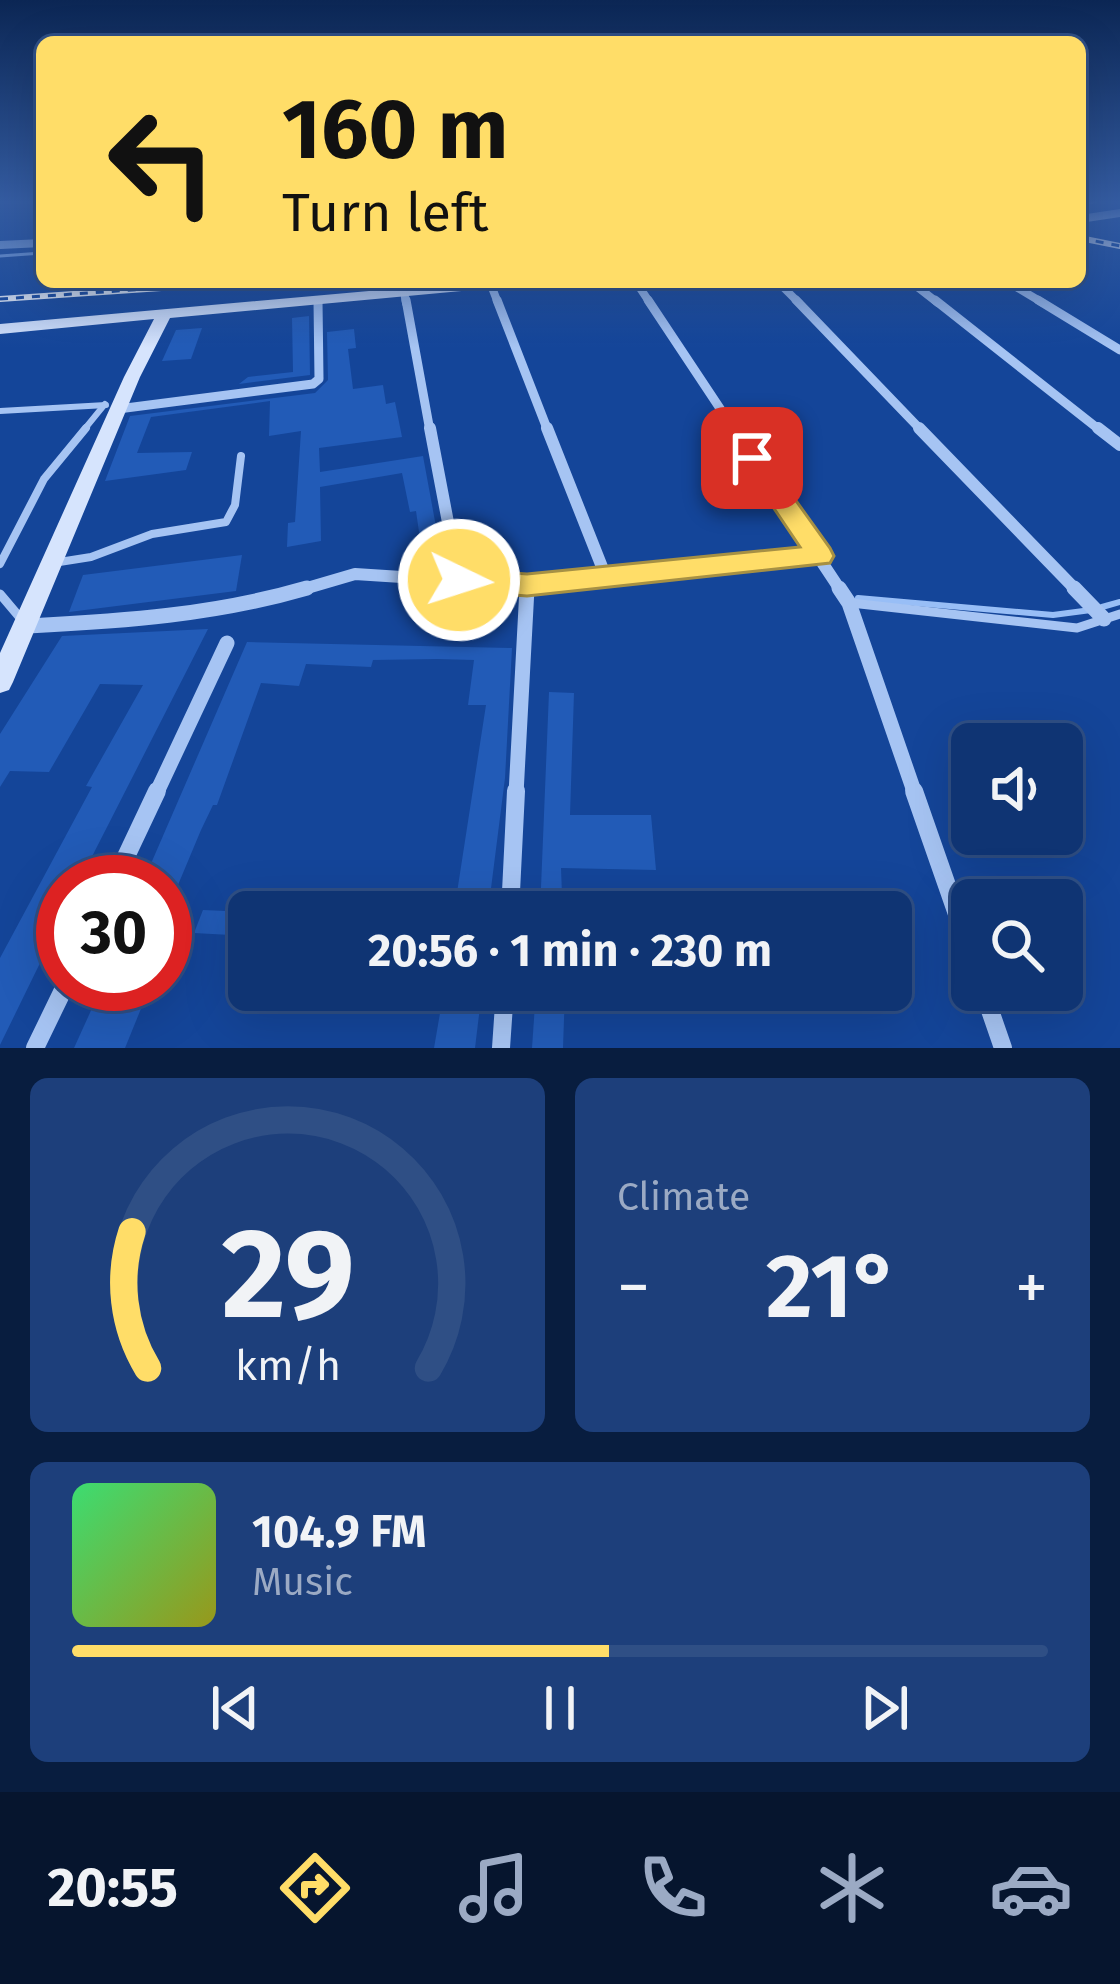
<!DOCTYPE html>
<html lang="en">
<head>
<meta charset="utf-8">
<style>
  :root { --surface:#0f3473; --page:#1d3f7b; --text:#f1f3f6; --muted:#9baac4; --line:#2f4f85; --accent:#ffdd68 }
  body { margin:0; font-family:"Fira Sans",sans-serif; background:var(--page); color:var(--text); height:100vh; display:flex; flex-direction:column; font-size:45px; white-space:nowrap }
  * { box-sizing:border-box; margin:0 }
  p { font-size:39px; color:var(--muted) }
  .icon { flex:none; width:66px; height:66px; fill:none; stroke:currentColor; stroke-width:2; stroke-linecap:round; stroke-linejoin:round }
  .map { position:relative; height:1048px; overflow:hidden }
  .details { display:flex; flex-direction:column; gap:30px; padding:30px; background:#081d3f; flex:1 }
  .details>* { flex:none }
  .top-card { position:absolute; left:36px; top:36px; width:1050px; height:252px; border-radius:18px; box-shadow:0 12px 48px #0002,0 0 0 3px var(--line); background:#ffdd68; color:#111; overflow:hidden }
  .fabs { position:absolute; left:951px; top:723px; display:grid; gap:24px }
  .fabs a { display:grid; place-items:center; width:132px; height:132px; border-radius:18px; background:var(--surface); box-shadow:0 12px 48px #0002,0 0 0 3px var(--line); font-size:60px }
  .speed { position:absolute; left:36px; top:855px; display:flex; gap:24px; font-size:60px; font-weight:700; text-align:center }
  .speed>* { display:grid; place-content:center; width:156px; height:156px; border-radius:50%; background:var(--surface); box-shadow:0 12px 48px #0002,0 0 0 3px var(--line); line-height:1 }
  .speed .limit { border:18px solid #d22; background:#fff; color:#111 }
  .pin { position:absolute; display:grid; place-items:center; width:102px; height:102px; color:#fff; margin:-51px; border-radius:24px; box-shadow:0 6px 18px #0006 }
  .me { position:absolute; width:132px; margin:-66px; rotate:94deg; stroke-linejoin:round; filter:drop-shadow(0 0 9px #0008) }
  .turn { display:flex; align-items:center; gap:42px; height:252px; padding:0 48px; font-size:54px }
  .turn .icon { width:156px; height:156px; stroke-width:2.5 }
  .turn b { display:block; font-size:84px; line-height:102px }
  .big { font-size:90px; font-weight:700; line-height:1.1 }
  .details .tile { flex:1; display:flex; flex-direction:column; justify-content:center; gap:18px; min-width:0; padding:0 42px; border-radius:18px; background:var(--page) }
  .details .dial { align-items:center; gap:0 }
  .dial svg { height:312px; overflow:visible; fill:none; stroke:var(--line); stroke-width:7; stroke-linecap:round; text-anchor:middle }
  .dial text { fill:var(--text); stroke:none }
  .song { display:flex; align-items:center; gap:36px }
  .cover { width:144px; height:144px; border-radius:18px; background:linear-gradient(135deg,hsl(140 70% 55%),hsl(60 70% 35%)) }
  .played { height:12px; border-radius:6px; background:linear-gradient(90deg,var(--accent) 55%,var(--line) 55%) }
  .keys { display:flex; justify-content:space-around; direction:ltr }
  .heat { display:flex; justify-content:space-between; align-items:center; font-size:66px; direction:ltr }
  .details .tiles { flex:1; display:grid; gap:30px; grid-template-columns:1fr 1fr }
  .tile:last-child { grid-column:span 2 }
  .trip { position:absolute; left:228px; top:891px; width:684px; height:120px; border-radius:18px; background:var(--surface); box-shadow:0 12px 48px #0002,0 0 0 3px var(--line); font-weight:700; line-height:120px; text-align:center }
  .tab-bar { display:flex; height:192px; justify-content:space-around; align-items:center; background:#06152e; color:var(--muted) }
  .tab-bar .icon { width:84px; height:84px }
  .tab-bar .selected { color:var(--accent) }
  .tab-bar b { font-size:54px; color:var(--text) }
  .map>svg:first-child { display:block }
</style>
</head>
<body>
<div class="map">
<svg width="1120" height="1048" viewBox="0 0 1120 1048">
  <rect width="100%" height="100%" fill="#144599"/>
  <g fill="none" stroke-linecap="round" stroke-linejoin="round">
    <polyline stroke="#98bef6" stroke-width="3" points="0,256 42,253"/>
    <g stroke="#98bef6" stroke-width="6">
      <polyline points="858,598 1053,615 1091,610"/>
      <polyline points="1102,607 1120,602"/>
    </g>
  </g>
  <g fill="#225bb7">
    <polygon points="309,316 310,375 239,384 248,377 293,372 292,318"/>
    <polygon points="202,328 191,359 162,361 176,330"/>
    <polygon points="354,329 356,348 348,349 353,389 383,385 386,404 395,402 402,437 319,448 320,472 423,456 439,543 421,546 416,511 410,512 402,473 320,487 321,541 287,547 288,523 295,522 301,431 269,436 270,401 151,417 137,453 192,452 186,470 105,481 130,416 315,393 328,380 327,332"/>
    <polygon points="242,555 236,591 69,612 83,575"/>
    <polygon points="208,629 79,882 63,882 63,916 0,1045 0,958 92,787 86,786 143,685 100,684 49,772 10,771 0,787 0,734 62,636"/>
    <polygon points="247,642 512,648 505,778 488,912 454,912 486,705 468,705 474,660 437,659 373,660 371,667 306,664 299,686 261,683 217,805 213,805 201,830 165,916 165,882 143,882"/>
    <polygon points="549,692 574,693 570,815 651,815 656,870 561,868 562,895 600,897 601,912 540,912"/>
    <polygon points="203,910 249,912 249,936 194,933"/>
    <polygon points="103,984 151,984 125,1048 74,1048"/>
    <polygon points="444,990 482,990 475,1048 434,1048"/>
    <polygon points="536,990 565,990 563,1048 532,1048"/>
  </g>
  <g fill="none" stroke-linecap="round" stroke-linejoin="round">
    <polyline stroke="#a6c4f3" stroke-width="4.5" points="1080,203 1095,201"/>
    <g stroke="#a6c4f3" stroke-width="6">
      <polyline points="0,411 106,405"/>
      <polyline points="83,431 105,404"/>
    </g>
    <g stroke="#a6c4f3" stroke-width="8">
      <polyline points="53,563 91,557 152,534 226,522 235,505 241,456"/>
      <polyline points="0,564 44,479 86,428"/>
    </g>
    <g stroke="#a6c4f3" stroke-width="9">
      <polyline points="0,594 22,620"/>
      <polyline points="851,603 1077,628 1120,614"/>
    </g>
    <g stroke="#a6c4f3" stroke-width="8">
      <polyline points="0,245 42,243"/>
      <polyline points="636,282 650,303"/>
      <polyline points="778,282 799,303"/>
      <polyline points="911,282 938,303"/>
      <polyline points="1008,282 1043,303"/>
      <polyline points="491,285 498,303"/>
      <polyline points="404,292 406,303"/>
    </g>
    <g stroke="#a6c4f3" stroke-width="9">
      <polyline points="406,300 430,431"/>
      <polyline points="497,300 548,431"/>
      <polyline points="648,300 735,431"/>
      <polyline points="796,300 922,431"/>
      <polyline points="935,300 1101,431"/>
      <polyline points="1038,300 1120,350"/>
      <polyline points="118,409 313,384 319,379 318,301"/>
    </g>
    <g stroke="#a6c4f3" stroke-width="12">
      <polyline points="430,428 459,580"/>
      <polyline points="547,428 606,577"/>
      <polyline points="733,428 841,591"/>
      <polyline points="919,428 1077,591"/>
      <polyline points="1098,428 1120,445"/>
      <polyline points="297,591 355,574 527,585 820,556"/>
      <polyline points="527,591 527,585"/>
    </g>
    <g stroke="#a6c4f3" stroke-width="15">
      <polyline points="839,588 849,603 915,794"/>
      <polyline points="1074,588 1104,619"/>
      <path d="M28 626C124 621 214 615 307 588"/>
      <polyline points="156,794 227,643"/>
      <polyline points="516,794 527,588"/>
    </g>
    <g stroke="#a6c4f3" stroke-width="18">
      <polyline points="914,791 972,957"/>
      <polyline points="114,882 157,791"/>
      <polyline points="510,912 516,791"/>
      <polyline points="983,990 1003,1048"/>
      <polyline points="35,1048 66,984"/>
      <polyline points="501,1048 505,990"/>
    </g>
    <g fill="#d6e4fd" fill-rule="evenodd">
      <polygon points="1120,209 1120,217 1080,223 1080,215"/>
      <polygon points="470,282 523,282 516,286 170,318 140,377 13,682 9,690 0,693 0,653 124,377 154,319 0,334 0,324"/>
    </g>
    <g stroke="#fff" stroke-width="6">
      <g id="rail">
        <polyline points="1080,238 1120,246"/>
        <polyline points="199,285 225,282"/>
        <polyline points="0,299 176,287"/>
      </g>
    </g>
    <use href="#rail" stroke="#144599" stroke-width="3" stroke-dasharray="8" stroke-linecap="butt"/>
  </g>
  <linearGradient id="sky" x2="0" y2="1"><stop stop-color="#0b2654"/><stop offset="0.58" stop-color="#345ca2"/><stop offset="1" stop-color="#345ca2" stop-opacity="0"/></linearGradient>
  <rect width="1120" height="348" fill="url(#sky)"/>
  <polygon fill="#ffdd68" stroke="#a69044" stroke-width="3" points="752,450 761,452 830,548 834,556 830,563 527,596 459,591 448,588 444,580 448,572 459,569 527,574 800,547 740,458"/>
</svg>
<div class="fabs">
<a><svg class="icon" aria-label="sound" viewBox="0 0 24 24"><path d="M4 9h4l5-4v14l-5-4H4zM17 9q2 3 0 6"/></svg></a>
<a><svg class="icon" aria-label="search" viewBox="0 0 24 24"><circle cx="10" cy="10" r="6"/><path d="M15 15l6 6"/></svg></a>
</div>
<div class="speed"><div class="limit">30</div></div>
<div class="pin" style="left:752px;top:458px;background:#d93025"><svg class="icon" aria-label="arrive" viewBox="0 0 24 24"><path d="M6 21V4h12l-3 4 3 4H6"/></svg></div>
<svg class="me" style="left:459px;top:580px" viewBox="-20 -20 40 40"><circle r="17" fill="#ffdd68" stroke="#fff" stroke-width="3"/><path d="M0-11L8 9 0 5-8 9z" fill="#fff"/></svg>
<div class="trip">20:56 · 1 min · 230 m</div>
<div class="top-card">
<div class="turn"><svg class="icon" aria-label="left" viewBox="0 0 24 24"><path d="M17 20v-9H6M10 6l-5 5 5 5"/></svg><div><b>160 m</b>Turn left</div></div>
</div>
</div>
<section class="details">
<div class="tiles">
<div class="tile dial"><svg viewBox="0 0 100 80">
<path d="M14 69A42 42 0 1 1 86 69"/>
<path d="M14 69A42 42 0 0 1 10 34" stroke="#ffdd68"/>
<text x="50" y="56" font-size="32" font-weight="700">29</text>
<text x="50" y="72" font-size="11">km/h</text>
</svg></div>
<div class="tile"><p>Climate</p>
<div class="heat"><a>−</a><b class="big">21°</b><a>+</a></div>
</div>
<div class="tile">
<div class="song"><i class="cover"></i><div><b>104.9 FM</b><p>Music</p></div></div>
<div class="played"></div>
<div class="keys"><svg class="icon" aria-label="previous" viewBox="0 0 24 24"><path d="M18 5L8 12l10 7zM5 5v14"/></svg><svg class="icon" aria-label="pause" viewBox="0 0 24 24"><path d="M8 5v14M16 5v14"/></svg><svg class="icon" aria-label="next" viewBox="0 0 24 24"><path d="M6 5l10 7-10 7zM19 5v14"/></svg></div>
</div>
</div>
</section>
<nav class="tab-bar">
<b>20:55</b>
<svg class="icon selected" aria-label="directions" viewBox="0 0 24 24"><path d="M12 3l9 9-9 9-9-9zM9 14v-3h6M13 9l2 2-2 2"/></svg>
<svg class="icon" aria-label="music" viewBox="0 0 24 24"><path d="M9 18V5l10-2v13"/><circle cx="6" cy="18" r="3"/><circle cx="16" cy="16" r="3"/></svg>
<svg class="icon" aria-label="phone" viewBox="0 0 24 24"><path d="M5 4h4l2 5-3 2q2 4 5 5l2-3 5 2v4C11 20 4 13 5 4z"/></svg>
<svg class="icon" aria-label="climate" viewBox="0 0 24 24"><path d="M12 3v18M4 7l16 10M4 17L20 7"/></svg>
<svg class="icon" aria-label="car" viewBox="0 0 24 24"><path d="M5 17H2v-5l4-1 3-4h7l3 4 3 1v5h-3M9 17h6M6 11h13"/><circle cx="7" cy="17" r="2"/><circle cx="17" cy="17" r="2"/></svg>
</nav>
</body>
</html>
